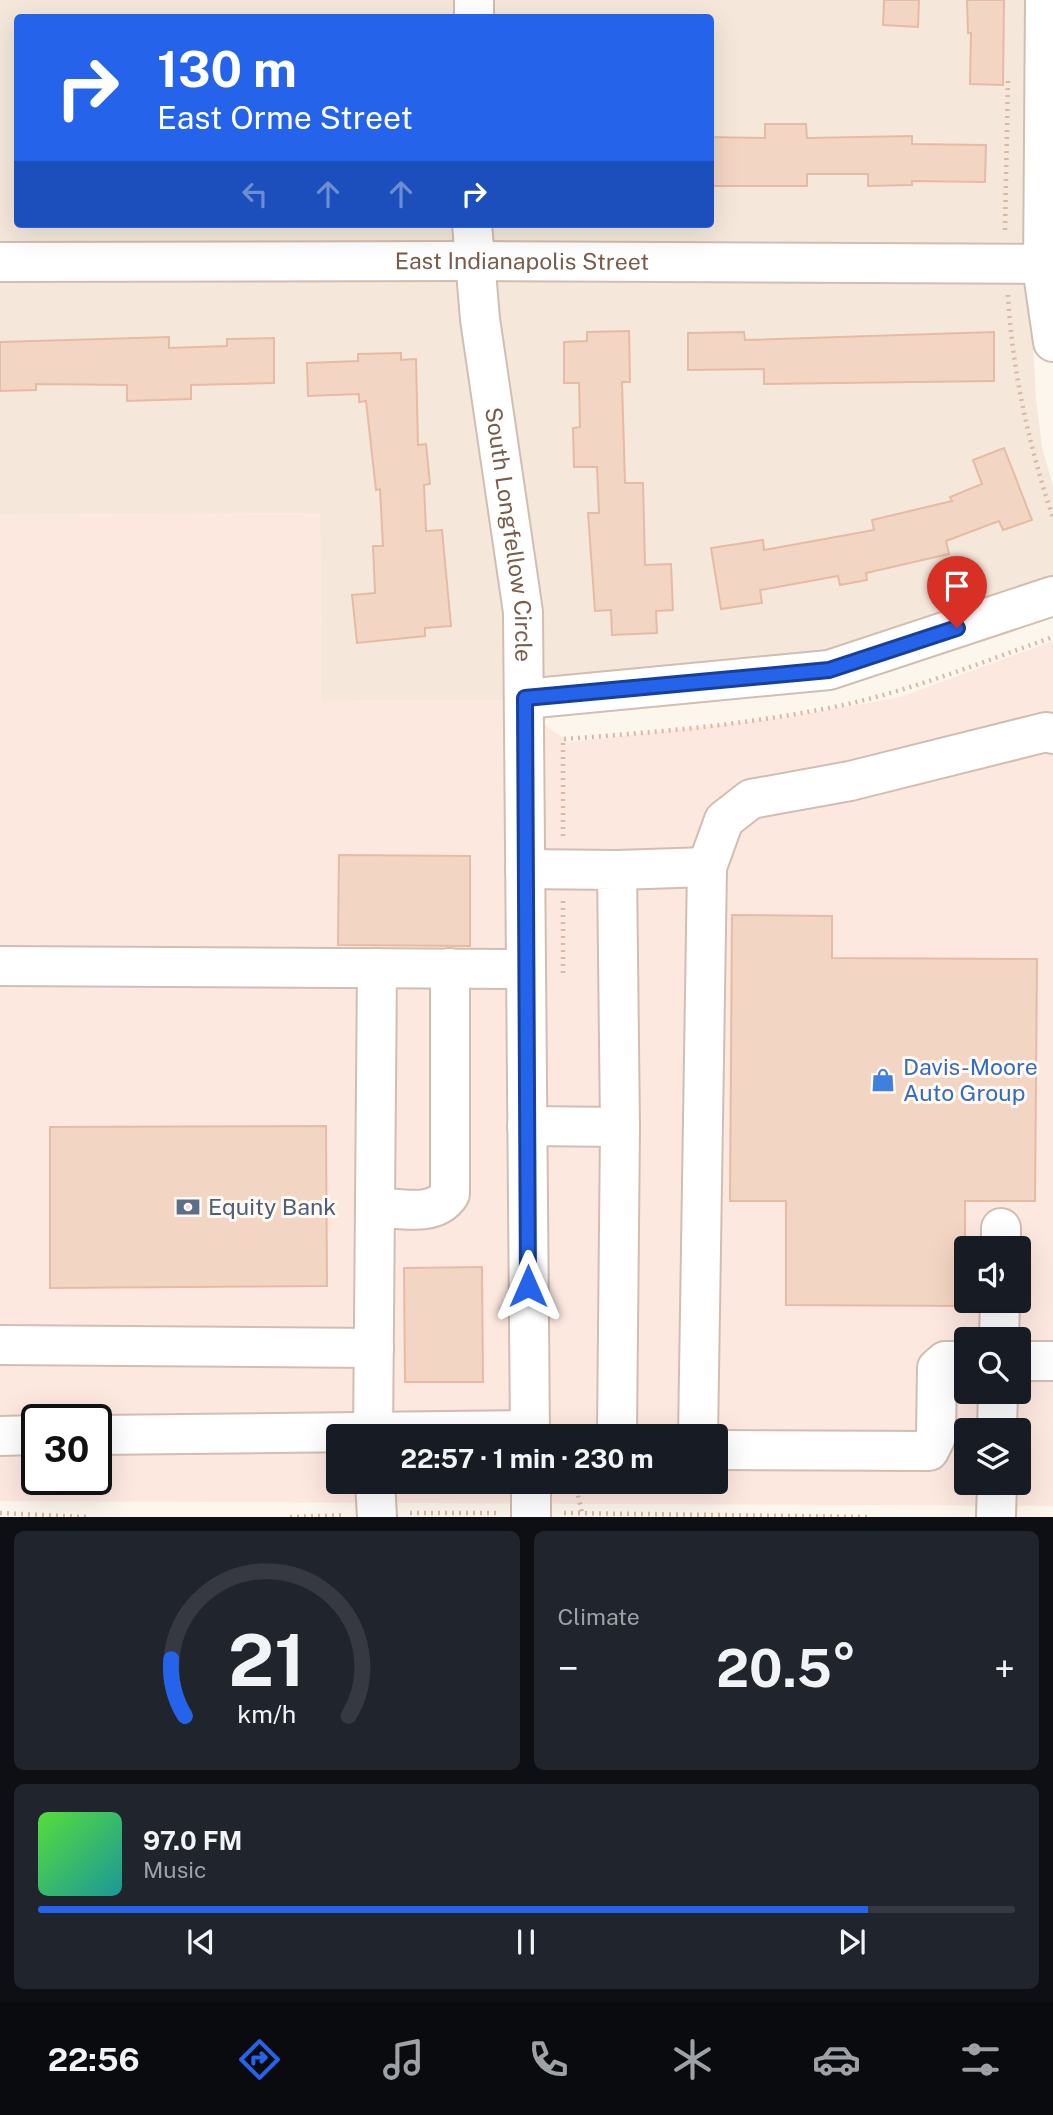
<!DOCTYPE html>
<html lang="en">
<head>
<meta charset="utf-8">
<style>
  :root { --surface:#171b24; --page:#20242c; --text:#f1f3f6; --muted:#9ea1a6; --line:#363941; --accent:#2563eb }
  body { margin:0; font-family:"Public Sans",sans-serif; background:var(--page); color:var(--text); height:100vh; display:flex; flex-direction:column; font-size:26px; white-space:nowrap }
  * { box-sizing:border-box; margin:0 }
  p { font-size:23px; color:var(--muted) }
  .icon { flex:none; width:38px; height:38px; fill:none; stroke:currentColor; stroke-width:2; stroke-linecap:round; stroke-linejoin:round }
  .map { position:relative; height:1517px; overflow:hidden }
  .details { display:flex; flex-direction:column; gap:14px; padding:14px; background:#0d0f14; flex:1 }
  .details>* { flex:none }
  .banner { position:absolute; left:14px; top:14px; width:700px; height:214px; border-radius:7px; box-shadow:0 7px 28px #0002; background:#2563eb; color:#fff; overflow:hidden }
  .tools { position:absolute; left:954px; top:1236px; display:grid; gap:14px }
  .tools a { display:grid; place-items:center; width:77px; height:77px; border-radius:7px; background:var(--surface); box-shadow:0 7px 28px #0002; font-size:35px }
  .speed { position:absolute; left:21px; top:1404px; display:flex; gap:14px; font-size:35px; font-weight:700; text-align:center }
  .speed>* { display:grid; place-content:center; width:91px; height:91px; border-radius:50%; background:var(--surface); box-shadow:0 7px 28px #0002; line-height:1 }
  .speed .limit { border:4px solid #111; border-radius:10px; background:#fff; color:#111 }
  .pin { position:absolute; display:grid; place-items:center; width:60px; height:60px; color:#fff; margin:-72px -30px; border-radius:50% 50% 50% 0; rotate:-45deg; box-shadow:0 0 7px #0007 }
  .pin .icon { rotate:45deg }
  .me { position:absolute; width:77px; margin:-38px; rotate:0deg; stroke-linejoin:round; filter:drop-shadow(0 0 5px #0008) }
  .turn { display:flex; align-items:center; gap:24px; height:147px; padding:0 28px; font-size:32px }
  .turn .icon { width:91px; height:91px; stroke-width:2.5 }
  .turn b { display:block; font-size:49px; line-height:60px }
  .lanes { display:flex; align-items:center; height:66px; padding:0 28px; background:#0003; justify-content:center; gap:35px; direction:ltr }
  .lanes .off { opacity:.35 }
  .big { font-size:52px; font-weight:700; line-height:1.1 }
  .details .card { flex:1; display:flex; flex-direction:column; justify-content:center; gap:10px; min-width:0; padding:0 24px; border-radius:10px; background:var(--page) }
  .details .dial { align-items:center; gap:0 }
  .dial svg { height:182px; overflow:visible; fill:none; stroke:var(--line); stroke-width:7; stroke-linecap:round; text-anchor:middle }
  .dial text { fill:var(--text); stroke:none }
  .song { display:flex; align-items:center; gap:21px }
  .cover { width:84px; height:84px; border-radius:10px; background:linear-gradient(135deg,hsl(110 70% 55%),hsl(180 70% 35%)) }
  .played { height:7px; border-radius:4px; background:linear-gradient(90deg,var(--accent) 85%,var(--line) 85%) }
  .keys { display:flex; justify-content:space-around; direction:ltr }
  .heat { display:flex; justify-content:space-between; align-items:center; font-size:38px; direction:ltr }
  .details .tiles { flex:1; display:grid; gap:14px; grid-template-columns:1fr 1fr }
  .card:last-child { grid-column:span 2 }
  .trip { position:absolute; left:326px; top:1424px; width:402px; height:70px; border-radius:7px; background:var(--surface); box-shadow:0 7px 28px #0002; font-weight:700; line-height:70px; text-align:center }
  .menu { display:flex; height:112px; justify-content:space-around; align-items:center; background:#090b0e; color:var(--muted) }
  .menu .icon { width:49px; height:49px }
  .menu .on { color:var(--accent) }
  .menu b { font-size:32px; color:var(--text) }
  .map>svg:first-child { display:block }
</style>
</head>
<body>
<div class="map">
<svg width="1053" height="1517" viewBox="0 0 1053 1517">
  <rect width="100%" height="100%" fill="#fdf6ec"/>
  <path fill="#f5e8da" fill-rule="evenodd" d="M0 0H1031V306L1036 399 1042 447 1053 486V578L853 645 753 666 510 700 321 701 320 513 0 515ZM18 18H710V224H18Z"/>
  <path fill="#fde8e0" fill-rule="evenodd" d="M320 513 321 701 510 700 569 742 789 717 900 697 1053 641V1506L0 1501V515ZM966 1248H1018V1300H966ZM966 1339H1018V1391H966ZM37 1419H96V1479H37ZM966 1430H1018V1482H966ZM338 1437H716V1482H338Z"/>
  <g fill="#f3d5c3" stroke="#e6bba3" stroke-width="2">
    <polygon points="884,0 919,0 918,27 883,25"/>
    <polygon points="967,0 1004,0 1003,85 970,84 971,33 968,33"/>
    <polygon points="765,124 806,124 807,138 912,136 912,144 986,145 985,182 912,181 912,185 868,186 868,174 807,174 807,186 710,186 710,137 765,138"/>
    <polygon points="629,331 630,382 622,382 625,483 643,483 645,565 671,564 673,610 656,611 657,633 612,635 611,610 595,611 588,513 599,513 597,467 574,467 573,428 580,427 579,383 564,383 564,342 587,341 587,332"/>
    <polygon points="744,332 745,340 994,332 994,381 764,384 764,369 688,370 688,333"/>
    <polygon points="169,337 169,348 227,346 227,339 274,338 274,383 191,385 191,399 127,401 127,385 36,384 36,390 0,391 0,342"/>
    <polygon points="401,353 401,360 416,359 418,445 426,444 430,484 424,485 426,531 442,530 451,626 425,628 425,636 357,643 352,595 375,593 373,546 383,546 380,489 376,490 366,401 359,402 359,394 308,396 307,363 358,361 358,354"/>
    <polygon points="1004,448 1032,520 1003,530 999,521 946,541 949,554 866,573 867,580 840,585 838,576 760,590 762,603 721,609 711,548 763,540 764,550 874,530 872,520 952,501 950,497 982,484 973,460"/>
    <polygon points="339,855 470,856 470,946 338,945"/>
    <polygon points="732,915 832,916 832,958 1037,959 1035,1201 965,1201 965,1306 786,1305 786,1201 730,1201"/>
    <polygon points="326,1126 327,1286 50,1288 50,1127"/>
    <polygon points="482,1267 483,1382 405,1382 404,1268"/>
  </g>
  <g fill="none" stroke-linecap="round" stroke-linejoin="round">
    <g stroke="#d1beb0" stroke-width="42">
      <g id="minor">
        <polyline points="1045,0 1043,273 1053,342"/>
        <polyline points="474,18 474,0"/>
        <path id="s1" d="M472 224 480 319 523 612 530 1437"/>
        <path id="s2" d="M0 262 474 261 1043 264"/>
        <polyline points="525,699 829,670 1053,596"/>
        <polyline points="525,869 617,870 620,1127 527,1126"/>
        <polyline points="617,870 707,867"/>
        <polyline points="0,966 525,969"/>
        <polyline points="620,1127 617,1432 620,1437"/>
        <path d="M375 1207C400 1208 435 1218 450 1194V968"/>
        <polyline points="1001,1248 1001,1228"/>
        <polyline points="999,1339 1000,1300"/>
        <polyline points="0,1345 374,1348"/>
        <polyline points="1018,1361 1053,1361"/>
        <polyline points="997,1430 998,1391"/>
        <polyline points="96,1435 530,1430"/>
        <polyline points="0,1436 37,1435"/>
        <polyline points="373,1437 377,968"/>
        <polyline points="698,1437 707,867 724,820 751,799 850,781 1046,732 1053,734"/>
        <polyline points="716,1450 929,1451 936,1437 937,1368 945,1361 966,1361"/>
        <polyline points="375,1482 377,1517"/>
        <polyline points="531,1482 531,1517"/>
        <polyline points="996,1517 997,1482"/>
      </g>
    </g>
    <g stroke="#d9b8a5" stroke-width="4.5" stroke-dasharray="2 5" stroke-linecap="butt">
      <polyline points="1005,230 1008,78"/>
      <path d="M1008 295C1012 370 1029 446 1053 518"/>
      <path d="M563 836V739C648 733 734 726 818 710 898 696 977 664 1053 637"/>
      <polyline points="563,901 563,973"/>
      <polyline points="575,1482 582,1513"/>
      <polyline points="0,1513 87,1517"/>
      <polyline points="410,1513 499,1513"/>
      <polyline points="564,1513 871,1517"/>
      <polyline points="290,1517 346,1515"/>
    </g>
    <use href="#minor" stroke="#fff" stroke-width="38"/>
  </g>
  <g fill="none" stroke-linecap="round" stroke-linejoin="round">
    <g stroke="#184099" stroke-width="18">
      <polyline id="route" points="528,1286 525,698 829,670 957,628"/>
    </g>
    <use href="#route" stroke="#2563eb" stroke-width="12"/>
  </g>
  <defs>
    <g id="shop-bare" transform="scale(1.89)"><path d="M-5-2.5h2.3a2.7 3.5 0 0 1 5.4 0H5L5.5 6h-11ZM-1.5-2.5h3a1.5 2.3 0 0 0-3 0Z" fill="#3f7fe0" stroke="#fffaf3" stroke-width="2.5" paint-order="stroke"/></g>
    <g id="bank-bare" transform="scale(1.89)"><path d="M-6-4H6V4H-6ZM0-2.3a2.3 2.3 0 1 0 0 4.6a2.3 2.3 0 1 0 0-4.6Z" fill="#5c6f8a" stroke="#fffaf3" stroke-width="2.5" paint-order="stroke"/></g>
  </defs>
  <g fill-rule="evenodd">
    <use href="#shop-bare" x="883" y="1080"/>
    <use href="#bank-bare" x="188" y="1207"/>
  </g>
  <g text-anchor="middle" stroke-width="6" stroke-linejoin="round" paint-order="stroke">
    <g font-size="23" fill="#7a5c4d" stroke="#fffaf3">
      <text dy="8" stroke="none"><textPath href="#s2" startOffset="522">East Indianapolis Street</textPath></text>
      <text dy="8" stroke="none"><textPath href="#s1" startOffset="313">South Longfellow Circle</textPath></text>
    </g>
    <g font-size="23" fill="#366cbe" stroke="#fffaf3" text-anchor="start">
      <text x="903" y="1075">Davis-Moore<tspan x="903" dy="26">Auto Group</tspan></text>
    </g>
    <g font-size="23" fill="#4e5e75" stroke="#fffaf3" text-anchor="start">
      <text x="208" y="1215">Equity Bank</text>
    </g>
  </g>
</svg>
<div class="tools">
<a><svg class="icon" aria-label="sound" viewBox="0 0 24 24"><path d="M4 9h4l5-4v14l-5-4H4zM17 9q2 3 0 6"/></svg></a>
<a><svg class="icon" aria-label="search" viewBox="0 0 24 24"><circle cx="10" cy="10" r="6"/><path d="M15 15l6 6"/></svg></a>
<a><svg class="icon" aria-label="layers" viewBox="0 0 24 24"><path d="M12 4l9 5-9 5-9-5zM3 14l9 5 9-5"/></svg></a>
</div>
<div class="speed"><div class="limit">30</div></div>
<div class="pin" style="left:957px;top:628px;background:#d93025"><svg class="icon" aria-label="arrive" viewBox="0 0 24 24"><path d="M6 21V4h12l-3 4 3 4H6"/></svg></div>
<svg class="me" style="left:528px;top:1286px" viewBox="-20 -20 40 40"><path d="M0-17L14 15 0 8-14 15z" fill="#2563eb" stroke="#fff" stroke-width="4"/></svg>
<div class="trip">22:57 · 1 min · 230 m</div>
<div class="banner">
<div class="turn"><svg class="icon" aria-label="right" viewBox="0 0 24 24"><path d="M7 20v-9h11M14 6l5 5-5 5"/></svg><div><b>130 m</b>East Orme Street</div></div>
<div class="lanes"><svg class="icon off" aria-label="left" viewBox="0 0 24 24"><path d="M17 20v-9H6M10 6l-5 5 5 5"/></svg><svg class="icon off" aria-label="ahead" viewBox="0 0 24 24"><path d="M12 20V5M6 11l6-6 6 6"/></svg><svg class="icon off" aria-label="ahead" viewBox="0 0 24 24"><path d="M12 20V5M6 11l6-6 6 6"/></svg><svg class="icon" aria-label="right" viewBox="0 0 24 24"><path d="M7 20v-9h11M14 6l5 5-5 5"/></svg></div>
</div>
</div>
<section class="details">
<div class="tiles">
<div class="card dial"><svg viewBox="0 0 100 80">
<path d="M14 69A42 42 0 1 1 86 69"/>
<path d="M14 69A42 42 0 0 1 8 44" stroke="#2563eb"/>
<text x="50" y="56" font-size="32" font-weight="700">21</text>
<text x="50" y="72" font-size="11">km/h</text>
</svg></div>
<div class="card"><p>Climate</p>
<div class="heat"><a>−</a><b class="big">20.5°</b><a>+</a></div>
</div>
<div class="card">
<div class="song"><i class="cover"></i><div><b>97.0 FM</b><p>Music</p></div></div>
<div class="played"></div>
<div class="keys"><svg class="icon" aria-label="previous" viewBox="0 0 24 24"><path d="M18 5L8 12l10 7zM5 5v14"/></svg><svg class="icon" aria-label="pause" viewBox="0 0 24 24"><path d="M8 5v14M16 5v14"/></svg><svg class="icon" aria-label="next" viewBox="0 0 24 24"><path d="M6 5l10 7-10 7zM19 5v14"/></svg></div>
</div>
</div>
</section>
<nav class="menu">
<b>22:56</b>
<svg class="icon on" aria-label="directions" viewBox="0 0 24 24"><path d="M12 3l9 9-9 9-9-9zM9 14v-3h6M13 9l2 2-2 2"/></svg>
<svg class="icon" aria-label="music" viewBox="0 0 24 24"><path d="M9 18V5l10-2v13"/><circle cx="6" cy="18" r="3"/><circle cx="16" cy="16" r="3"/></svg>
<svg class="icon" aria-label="phone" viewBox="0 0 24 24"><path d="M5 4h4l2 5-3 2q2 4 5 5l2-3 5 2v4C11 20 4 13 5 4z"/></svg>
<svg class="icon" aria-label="climate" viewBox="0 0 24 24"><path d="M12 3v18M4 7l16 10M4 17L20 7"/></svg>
<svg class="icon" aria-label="car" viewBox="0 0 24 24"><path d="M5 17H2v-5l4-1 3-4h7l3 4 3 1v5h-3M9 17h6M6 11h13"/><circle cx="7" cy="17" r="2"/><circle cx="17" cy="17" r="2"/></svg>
<svg class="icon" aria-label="filters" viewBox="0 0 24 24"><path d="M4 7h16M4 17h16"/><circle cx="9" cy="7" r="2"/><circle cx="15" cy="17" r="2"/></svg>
</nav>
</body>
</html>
